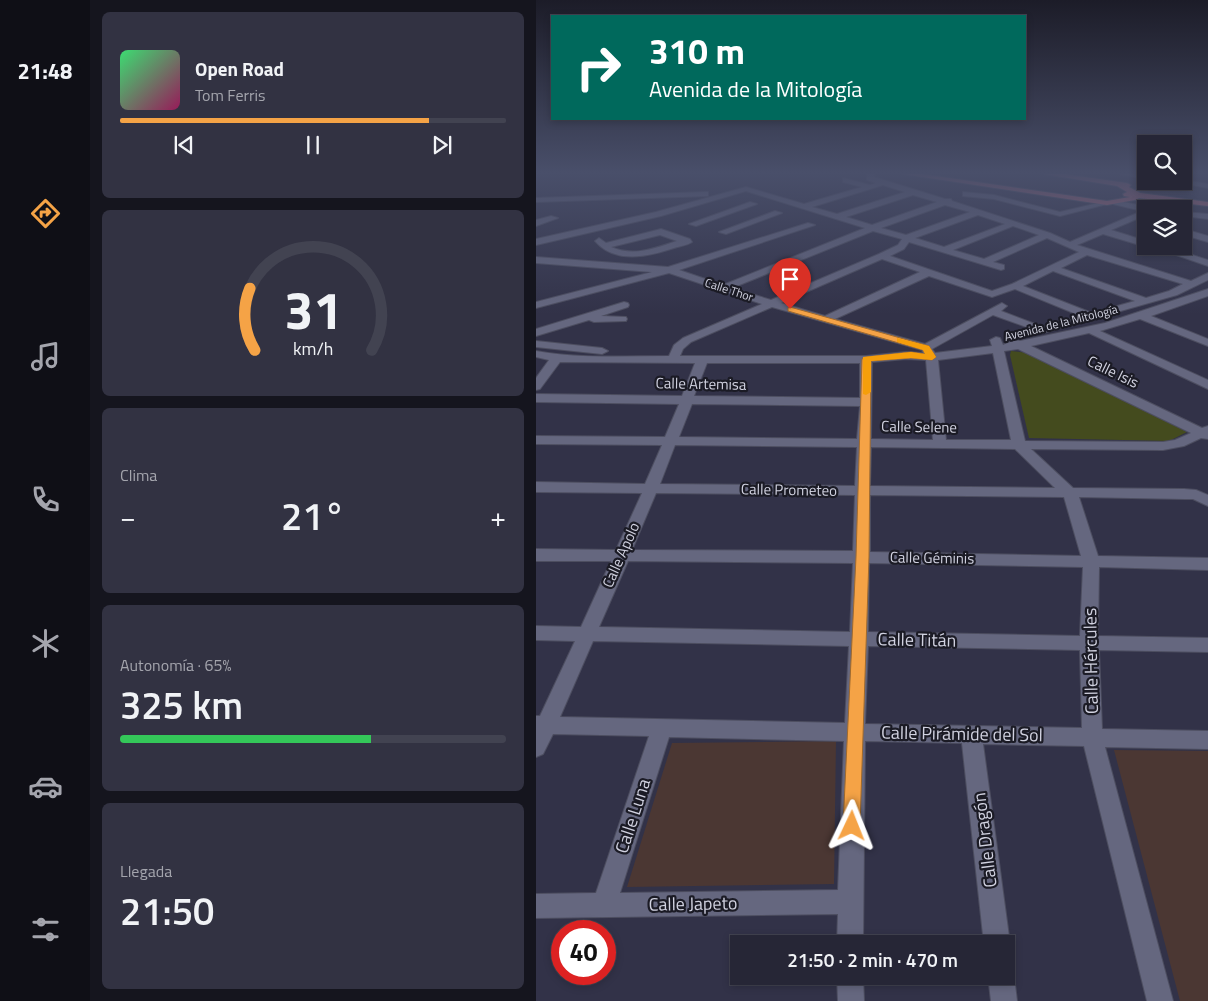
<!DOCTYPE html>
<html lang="es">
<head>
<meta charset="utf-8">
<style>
  :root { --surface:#262636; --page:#323242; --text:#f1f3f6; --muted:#a4a5ad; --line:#424351; --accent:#f5a346 }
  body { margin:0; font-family:"Titillium Web",sans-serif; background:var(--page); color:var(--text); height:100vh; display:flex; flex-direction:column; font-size:19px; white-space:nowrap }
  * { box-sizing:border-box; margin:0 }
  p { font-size:16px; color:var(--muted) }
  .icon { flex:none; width:28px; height:28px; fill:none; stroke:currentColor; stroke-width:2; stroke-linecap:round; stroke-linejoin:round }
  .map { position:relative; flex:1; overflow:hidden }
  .drawer { display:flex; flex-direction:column; gap:12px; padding:12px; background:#15151e; width:446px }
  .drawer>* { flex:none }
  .hud { position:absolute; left:15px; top:15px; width:475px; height:105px; border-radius:0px; box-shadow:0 2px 8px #0003,0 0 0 1px var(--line); background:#00695c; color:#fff; overflow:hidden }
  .tools { position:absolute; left:601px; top:135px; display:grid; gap:10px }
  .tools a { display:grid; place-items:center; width:55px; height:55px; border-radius:0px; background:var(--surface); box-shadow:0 2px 8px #0003,0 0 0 1px var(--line); font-size:25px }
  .speed { position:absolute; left:15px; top:920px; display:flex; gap:10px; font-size:25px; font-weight:700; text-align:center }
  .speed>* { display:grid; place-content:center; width:65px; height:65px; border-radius:50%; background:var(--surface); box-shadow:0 2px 8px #0003,0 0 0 1px var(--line); line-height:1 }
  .speed .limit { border:8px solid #d22; background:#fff; color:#111 }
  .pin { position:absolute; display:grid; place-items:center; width:42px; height:42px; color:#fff; margin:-51px -21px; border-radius:50% 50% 50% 0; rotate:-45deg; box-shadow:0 0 5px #0007 }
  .pin .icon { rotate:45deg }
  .me { position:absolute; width:55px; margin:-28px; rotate:2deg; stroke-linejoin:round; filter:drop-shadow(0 0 4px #0008) }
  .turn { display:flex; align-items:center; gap:18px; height:105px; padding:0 15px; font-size:22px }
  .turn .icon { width:65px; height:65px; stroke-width:2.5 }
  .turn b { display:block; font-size:35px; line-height:42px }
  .big { font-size:38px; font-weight:600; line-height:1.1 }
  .drawer .widget { flex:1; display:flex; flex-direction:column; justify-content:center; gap:8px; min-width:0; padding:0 18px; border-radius:8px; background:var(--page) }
  .drawer .dial { align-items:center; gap:0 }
  .dial svg { height:130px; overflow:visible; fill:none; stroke:var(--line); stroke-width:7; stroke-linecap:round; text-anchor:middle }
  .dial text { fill:var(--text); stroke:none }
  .song { display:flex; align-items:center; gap:15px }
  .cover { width:60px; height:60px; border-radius:8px; background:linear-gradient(135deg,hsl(140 70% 55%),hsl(330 70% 35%)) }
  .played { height:5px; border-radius:2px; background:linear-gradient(90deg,var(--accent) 80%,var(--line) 80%) }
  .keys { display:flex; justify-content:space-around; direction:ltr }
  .heat { display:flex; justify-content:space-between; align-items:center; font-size:28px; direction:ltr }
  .charge { height:8px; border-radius:4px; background:linear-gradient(90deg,#34c759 65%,var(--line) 0) }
  .trip { position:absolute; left:194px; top:935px; width:285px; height:50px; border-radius:0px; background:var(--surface); box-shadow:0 2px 8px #0003,0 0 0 1px var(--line); font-weight:600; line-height:50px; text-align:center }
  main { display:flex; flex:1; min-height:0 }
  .menu { display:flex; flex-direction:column; width:90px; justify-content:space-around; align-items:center; background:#0f0f16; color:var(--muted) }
  .menu .icon { width:35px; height:35px }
  .menu .active { color:var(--accent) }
  .menu b { font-size:22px; color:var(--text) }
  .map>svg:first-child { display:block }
</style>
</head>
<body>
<main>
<nav class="menu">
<b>21:48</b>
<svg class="icon active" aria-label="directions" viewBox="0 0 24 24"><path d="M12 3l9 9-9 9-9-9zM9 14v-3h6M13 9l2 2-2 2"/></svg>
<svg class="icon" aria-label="music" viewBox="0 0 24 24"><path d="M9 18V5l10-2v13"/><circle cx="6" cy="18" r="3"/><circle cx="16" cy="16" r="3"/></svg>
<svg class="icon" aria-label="phone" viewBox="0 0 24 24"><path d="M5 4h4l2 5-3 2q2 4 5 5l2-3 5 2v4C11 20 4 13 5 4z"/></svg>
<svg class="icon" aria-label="climate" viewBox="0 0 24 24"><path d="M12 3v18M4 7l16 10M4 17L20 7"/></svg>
<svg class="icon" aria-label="car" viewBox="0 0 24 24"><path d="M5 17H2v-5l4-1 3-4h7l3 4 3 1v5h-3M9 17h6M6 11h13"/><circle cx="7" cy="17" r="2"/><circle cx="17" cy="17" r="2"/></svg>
<svg class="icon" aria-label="filters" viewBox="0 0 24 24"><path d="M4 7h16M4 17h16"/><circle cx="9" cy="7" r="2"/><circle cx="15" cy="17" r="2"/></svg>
</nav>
<section class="drawer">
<div class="widget">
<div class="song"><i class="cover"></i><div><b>Open Road</b><p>Tom Ferris</p></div></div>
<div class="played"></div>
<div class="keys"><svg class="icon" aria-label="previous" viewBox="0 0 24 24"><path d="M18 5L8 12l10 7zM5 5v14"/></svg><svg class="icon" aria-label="pause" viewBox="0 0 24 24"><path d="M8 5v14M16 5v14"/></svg><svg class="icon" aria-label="next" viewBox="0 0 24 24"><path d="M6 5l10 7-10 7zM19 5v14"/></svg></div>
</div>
<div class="widget dial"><svg viewBox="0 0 100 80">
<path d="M14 69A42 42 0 1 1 86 69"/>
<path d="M14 69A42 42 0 0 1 11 31" stroke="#f5a346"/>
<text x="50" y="56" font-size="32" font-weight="700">31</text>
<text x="50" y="72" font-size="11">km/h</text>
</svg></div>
<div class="widget"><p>Clima</p>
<div class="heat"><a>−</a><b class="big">21°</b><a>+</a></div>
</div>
<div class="widget"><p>Autonomía · 65%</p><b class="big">325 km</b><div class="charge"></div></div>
<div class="widget"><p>Llegada</p><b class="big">21:50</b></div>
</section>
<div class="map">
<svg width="672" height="1001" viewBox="0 0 672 1001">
  <rect width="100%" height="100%" fill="#323248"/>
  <g fill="#4b3733">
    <polygon points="300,741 298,884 91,887 136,743"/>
    <polygon points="578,750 672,751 672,1001 644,1001"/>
  </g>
  <polygon fill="#444b1e" points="475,351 493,353 651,432 633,441 493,438 474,355"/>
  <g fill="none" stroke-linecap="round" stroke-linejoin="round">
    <g stroke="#4d4e60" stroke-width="2">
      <g id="minor">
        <path d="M331 174H339L338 177 409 199H415L416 201 514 233 534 242 606 211 577 204V200L613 207 614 209H610V215L575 230 610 241V246H612H607L567 234 541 245 655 281 672 273V280L641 295 507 333 457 315 396 349 399 353 456 346 454 340 460 337 464 338 467 345 479 340 484 341 569 323 672 289V296L615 316 672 339V346L604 319 564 331 672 380V389L553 333 495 346 666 428 672 426V439L665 438 648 446 627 450 495 449 537 488 648 489 660 490 672 495V506L657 499H648L543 497 562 556 672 558V570L563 567 562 636 672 638V652L563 650 566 729 672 731V749L569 747 637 1001H611L548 746 447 744 474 944 470 953V944H448L426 743 329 741 327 944H301L302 914 0 918V894L60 893 113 736 17 734 7 754 0 757V716H4L39 641 0 640V626L45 627 75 561H0V549L80 550 106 493 0 492V482L109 484 126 445 0 444V436L129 437 143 404 0 402V394L146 396 159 363 24 362 4 389 0 390V378L13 360 0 357V351C44 359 88 356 133 356L138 345 147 338 226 304 133 273 0 308V302L116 272 0 263V257L132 267 272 223 279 225 143 270 187 285 329 228 210 191 125 216 0 245V239L120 212 210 187 268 204 326 187 307 182V178L334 185 340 183 331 180ZM347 185 369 192 301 214 276 207ZM377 195 401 202 336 225 310 217ZM409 205 434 212 370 235 345 228ZM442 215 469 224 408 247 379 238ZM477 226 503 235 448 259 417 250ZM337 231 366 239 362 245 343 254 235 300 196 288ZM511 238 543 252 476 284 456 291 354 256 368 249 373 242 465 270 468 269V265L457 262ZM551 255 647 284 633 291 610 298 525 268ZM346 259 384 272 289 316 245 303ZM517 271 599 301 556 313 487 286ZM393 276 456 297 479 289 545 316 507 327 465 311 471 306 466 303 389 344 299 319ZM236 307 386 350 387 353 370 352 330 356H144L147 349 155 342ZM482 349 655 433 639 440 627 442 489 441 468 351ZM457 353 475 440H410L402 360ZM370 359 390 360 397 440 335 439 336 362ZM171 363H324V398L158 396ZM156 404 324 406 321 439 143 437ZM139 445 321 447 319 486 124 484ZM335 447 479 449 519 488 334 486ZM120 493 319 495 317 551 96 550ZM334 495 528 497 545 556 334 552ZM92 561 317 563 314 632 63 627ZM333 563 547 567 544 636 332 632ZM57 641 313 646 309 723 24 717ZM332 646 544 650 546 728 329 724ZM133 737 308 741 302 890 84 893Z"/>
        <polygon points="584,174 610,175 610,179"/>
        <polygon points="648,180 672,184 672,188 635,181"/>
        <polygon points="169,192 172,192 172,196 0,202 0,198"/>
        <polygon points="427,192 458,195 524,212 571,201 575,203 524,216 458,199 427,196"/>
        <polygon points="214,202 221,204 160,226 153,224"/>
        <polygon points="239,211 246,213 190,234 183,232"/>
        <polygon points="648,212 672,214 672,219 648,216"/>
        <polygon points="15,216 22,218 0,226 0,220"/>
        <path d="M125 229 154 239 156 242C152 245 144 246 138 248 111 257 79 264 59 241L63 238 70 243ZM124 235 141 241C119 248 98 257 75 247Z"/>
        <polygon points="648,229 672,236 672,242 648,235"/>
        <polygon points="614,246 628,246 672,260 672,266"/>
        <polygon points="88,302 92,303 93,305 92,307 65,316 90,317 91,319 90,321 58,322 53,320 0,336 0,329"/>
        <polygon points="0,341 66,348 72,351 66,354 0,347"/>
        <polygon points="470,965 474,967 478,976 481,1001 455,1001 452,976 470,976"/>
        <polygon points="301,976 327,976 328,1001 302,1001"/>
      </g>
    </g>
    <g stroke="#4d4e60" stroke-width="2">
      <polygon id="major" points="367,174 386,174 571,201 594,197 588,196 587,194 591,192 581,186 508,174 528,174 591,183 595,185 593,187 604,193 672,202 672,206 603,198 599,200 571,205"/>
    </g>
    <use href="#minor" fill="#65677f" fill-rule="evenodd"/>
    <use href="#major" fill="#b66878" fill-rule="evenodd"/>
  </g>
  <linearGradient id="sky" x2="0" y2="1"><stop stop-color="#1c1c28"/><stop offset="0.55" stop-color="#494f6a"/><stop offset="1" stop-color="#494f6a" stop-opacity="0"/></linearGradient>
  <rect width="672" height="314" fill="url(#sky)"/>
  <polygon fill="#f5a346" stroke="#9f6a2e" points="254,307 393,346 400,357 396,360 375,358 335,361 333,557 324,826 322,832 316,835 310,832 307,826 320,557 326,359 330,357 375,352 389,354 387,350 252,311 252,308"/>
  <polygon fill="#f59e0b" points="361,338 393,346 400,357 396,360 375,358 335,361 335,392 330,395 327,394 327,357 375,352 389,354 387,350 361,342"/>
  <g text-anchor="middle" stroke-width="4.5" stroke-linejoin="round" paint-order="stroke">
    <g font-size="12" fill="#d1d2e0" stroke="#1b1b25">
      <text transform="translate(193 290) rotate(18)" y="4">Calle Thor</text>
      <text transform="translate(525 323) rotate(-14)" y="4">Avenida de la Mitología</text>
    </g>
    <g font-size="15" fill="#d1d2e0" stroke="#1b1b25">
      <text transform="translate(577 372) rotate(26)" y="5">Calle Isis</text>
      <text transform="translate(165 384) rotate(1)" y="5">Calle Artemisa</text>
      <text transform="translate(383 427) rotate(1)" y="5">Calle Selene</text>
      <text transform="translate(253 490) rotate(1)" y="5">Calle Prometeo</text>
      <text transform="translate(85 555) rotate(-66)" y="5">Calle Apolo</text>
      <text transform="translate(396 558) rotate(1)" y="5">Calle Géminis</text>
    </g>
    <g font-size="18" fill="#d1d2e0" stroke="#1b1b25">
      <text transform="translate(381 640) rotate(1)" y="6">Calle Titán</text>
      <text transform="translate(555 661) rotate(-91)" y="6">Calle Hércules</text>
      <text transform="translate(426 734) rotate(1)" y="6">Calle Pirámide del Sol</text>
      <text transform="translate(97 816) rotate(-72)" y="6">Calle Luna</text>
      <text transform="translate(449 840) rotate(-97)" y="6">Calle Dragón</text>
      <text transform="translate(157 904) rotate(-1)" y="6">Calle Japeto</text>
    </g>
  </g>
</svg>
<div class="tools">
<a><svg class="icon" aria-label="search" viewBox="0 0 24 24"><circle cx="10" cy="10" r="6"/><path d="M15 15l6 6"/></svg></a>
<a><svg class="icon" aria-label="layers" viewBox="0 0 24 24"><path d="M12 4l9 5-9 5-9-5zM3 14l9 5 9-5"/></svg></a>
</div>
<div class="speed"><div class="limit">40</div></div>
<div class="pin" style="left:254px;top:309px;background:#d93025"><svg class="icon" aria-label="arrive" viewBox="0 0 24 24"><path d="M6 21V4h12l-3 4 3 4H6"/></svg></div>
<svg class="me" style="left:316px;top:826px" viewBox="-20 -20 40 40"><path d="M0-17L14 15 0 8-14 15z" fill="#f5a346" stroke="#fff" stroke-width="4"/></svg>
<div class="trip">21:50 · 2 min · 470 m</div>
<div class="hud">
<div class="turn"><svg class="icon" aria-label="right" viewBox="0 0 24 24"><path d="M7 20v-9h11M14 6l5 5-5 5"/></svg><div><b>310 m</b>Avenida de la Mitología</div></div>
</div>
</div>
</main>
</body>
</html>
